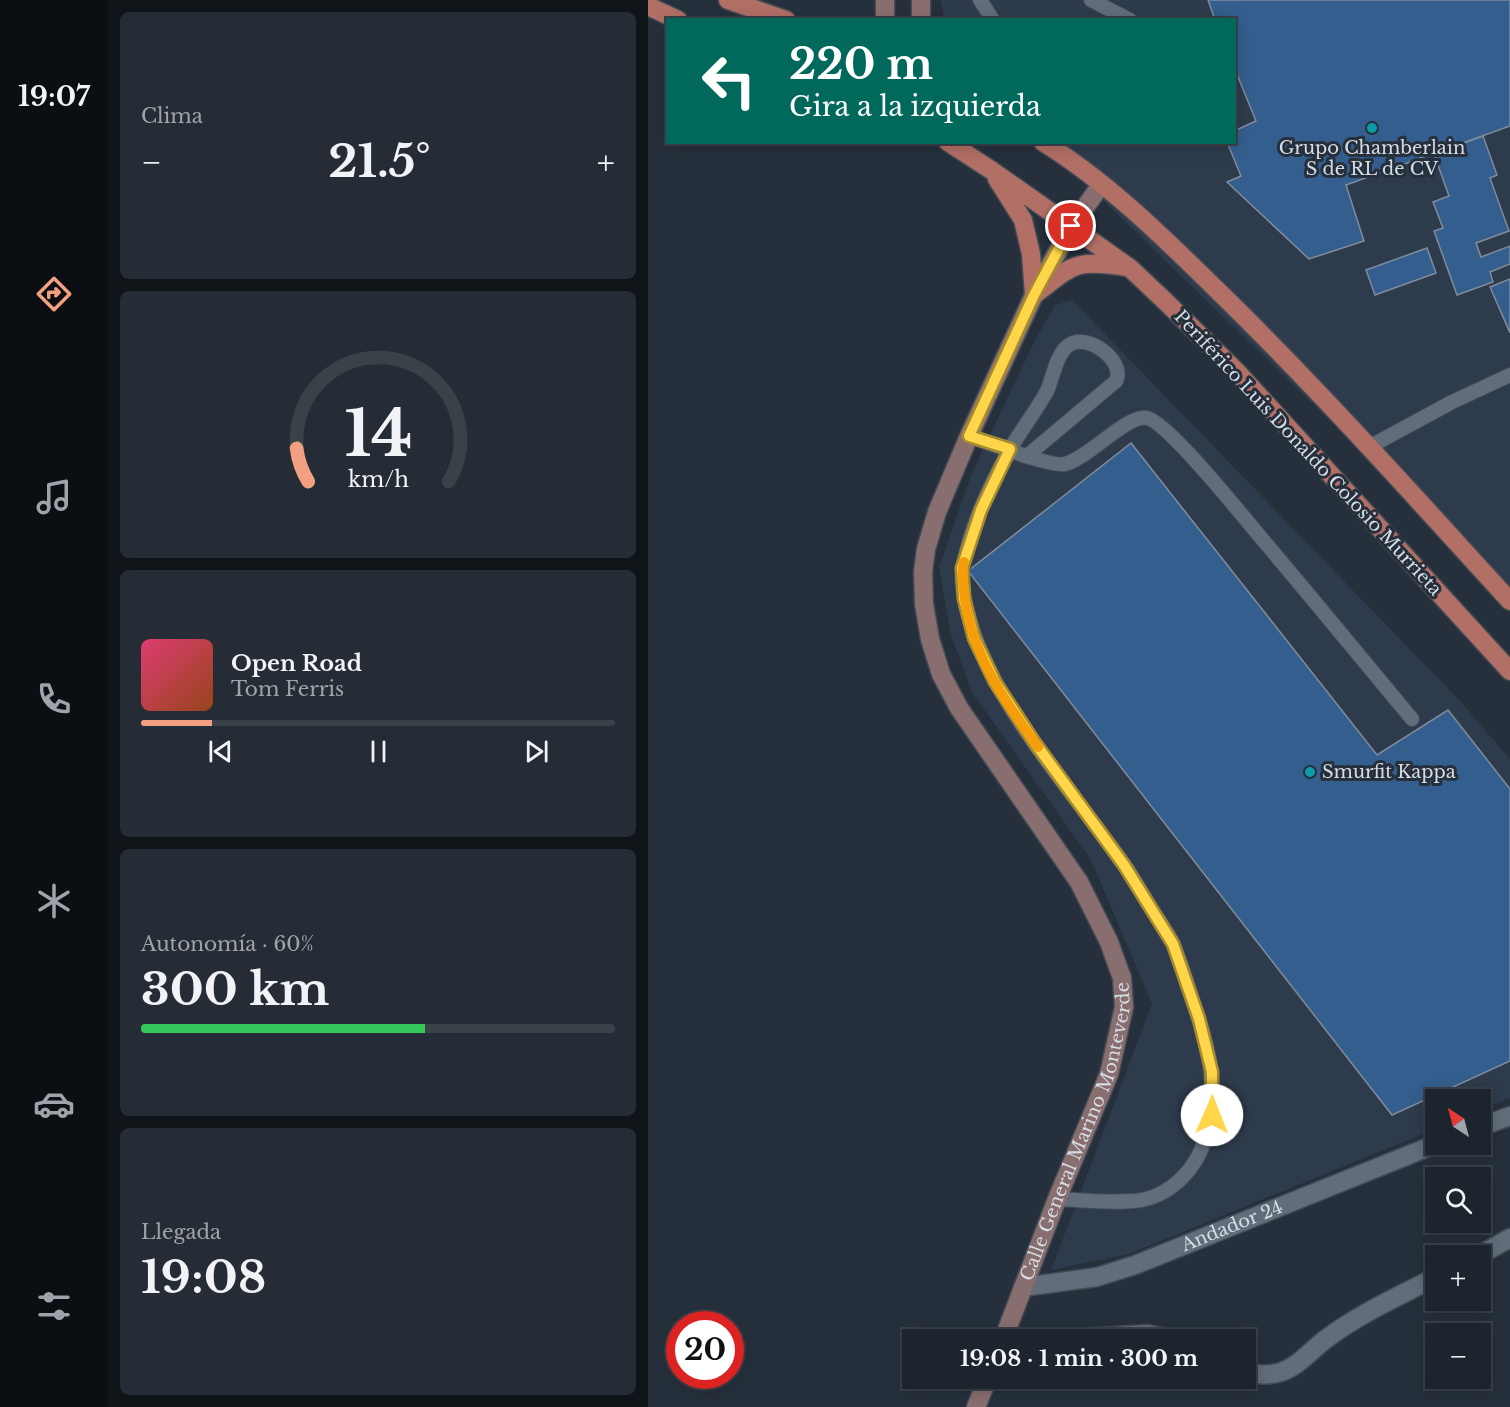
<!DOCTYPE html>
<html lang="es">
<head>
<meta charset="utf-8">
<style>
  :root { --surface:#1c242d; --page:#252c35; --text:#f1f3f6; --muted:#a0a4aa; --line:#3a4149; --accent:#f2a081 }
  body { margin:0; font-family:"Libre Baskerville",serif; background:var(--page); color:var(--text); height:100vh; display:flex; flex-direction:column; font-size:22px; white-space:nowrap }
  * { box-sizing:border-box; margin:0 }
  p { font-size:20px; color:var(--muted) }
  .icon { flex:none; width:33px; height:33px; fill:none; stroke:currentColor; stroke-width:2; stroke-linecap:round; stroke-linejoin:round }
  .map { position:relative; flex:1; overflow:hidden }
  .drawer { display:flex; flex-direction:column; gap:12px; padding:12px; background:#0f1419; width:540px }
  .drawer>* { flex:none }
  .guide { position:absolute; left:18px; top:18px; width:570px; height:126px; border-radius:0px; box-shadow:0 3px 15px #0003,0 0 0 2px var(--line); background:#00695c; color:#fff; overflow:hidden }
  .needle { width:39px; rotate:324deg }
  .buttons { position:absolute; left:777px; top:1089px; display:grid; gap:12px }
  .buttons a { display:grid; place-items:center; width:66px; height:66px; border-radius:0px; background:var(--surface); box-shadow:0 3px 15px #0003,0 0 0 2px var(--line); font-size:30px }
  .speed { position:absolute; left:18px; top:1311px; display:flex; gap:12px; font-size:30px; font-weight:700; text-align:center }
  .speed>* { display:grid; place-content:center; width:78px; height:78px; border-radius:50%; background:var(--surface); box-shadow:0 3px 15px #0003,0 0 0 2px var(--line); line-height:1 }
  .speed .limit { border:9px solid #d22; background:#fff; color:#111 }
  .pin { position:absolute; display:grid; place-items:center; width:51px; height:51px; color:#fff; margin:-26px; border:3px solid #fff; border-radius:50%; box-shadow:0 2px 6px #0007 }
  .me { position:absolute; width:66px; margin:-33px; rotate:1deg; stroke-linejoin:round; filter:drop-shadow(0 0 4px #0008) }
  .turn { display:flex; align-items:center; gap:21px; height:126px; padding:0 24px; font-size:27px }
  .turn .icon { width:78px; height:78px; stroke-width:2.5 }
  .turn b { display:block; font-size:42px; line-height:51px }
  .big { font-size:45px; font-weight:700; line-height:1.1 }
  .drawer .card { flex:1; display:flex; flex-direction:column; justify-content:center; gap:9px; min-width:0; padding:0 21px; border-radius:9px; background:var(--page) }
  .drawer .dial { align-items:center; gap:0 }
  .dial svg { height:156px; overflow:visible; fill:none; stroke:var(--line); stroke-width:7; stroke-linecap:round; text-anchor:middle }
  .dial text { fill:var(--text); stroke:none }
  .song { display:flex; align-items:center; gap:18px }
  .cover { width:72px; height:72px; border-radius:9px; background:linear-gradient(135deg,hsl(340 70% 55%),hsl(20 70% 35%)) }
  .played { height:6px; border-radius:3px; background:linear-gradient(90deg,var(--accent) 15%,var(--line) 15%) }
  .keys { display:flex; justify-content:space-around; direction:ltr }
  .heat { display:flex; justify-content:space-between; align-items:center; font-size:33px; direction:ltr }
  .charge { height:9px; border-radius:4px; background:linear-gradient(90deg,#34c759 60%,var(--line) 0) }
  .trip { position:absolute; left:254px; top:1329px; width:354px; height:60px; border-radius:0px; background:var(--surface); box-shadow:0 3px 15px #0003,0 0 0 2px var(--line); font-weight:700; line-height:60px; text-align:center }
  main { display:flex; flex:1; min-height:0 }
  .menu { display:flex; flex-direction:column; width:108px; justify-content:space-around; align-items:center; background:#0b0e12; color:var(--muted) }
  .menu .icon { width:42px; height:42px }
  .menu .current { color:var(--accent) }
  .menu b { font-size:27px; color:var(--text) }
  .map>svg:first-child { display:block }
</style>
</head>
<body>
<main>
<nav class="menu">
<b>19:07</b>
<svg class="icon current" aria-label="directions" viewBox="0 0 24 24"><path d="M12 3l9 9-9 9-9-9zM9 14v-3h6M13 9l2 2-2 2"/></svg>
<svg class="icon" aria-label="music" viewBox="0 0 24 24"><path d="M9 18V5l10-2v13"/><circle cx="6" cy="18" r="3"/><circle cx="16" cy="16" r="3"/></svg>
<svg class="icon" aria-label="phone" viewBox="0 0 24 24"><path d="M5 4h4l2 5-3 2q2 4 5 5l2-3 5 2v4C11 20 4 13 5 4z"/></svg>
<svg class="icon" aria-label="climate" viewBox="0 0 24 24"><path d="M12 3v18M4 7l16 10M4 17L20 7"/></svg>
<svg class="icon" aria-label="car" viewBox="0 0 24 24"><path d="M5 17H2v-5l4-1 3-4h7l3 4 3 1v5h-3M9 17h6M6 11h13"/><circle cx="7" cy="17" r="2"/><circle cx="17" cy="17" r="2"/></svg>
<svg class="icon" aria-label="filters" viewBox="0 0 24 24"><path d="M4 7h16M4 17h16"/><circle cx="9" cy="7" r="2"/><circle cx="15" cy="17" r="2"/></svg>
</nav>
<section class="drawer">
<div class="card"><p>Clima</p>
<div class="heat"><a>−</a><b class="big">21.5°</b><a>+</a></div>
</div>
<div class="card dial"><svg viewBox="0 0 100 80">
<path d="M14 69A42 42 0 1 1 86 69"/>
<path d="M14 69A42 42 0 0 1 8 52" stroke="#f2a081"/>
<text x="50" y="56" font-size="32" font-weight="700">14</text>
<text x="50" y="72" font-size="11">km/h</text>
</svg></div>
<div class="card">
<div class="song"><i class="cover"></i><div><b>Open Road</b><p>Tom Ferris</p></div></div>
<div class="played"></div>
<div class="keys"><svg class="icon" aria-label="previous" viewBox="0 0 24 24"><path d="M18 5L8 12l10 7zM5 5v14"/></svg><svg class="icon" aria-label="pause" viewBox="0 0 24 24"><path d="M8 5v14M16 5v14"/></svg><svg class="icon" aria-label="next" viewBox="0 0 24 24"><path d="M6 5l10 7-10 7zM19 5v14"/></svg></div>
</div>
<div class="card"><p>Autonomía · 60%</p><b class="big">300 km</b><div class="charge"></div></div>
<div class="card"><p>Llegada</p><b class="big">19:08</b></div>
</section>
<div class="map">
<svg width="862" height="1407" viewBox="0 0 862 1407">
  <rect width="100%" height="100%" fill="#26303c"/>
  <g fill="#2d3b4c">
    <polygon points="293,0 862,0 862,595 396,143 586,142 586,20 296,19"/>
    <polygon points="424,300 812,701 862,759 862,1098 833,1110 832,1100 788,1100 787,1129 481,1254 403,1270 504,1004 443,860 324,692 303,635 291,567 324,473 387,340 407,305"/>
  </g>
  <g fill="#345e8d" stroke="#808c9a" stroke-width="1.5">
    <polygon points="560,0 862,0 862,126 698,185 716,241 661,259 579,182 593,176 579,142 586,142 586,131 608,121 586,67 586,20 567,20"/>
    <polygon points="835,136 849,175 842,178 861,231 828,243 833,257 862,246 862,264 842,272 845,282 809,295 786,231 795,228 785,202 801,196 786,154"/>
    <polygon points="779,248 788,273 727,295 718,270"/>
    <polygon points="862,279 862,333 842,287"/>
    <polygon points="483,443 729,755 800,710 862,789 862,1061 744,1115 320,571"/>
  </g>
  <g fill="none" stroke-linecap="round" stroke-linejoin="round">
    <g stroke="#424b55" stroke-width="16">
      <g id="lane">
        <polyline points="332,0 345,20"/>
        <polyline points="443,0 482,20"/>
        <path d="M321 436C339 442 404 468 417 464 441 458 479 414 499 418 521 423 596 518 615 540 665 599 714 659 764 719"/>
        <polyline points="721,447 804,402 862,375"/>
        <path d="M379 456 468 381C478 361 439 332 421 345 408 354 405 378 399 391 388 411 374 429 362 449 342 484 323 526 315 566 313 576 315 590 317 600 334 693 421 786 475 863 486 878 495 895 505 911 512 922 521 934 526 946 534 965 540 986 546 1005 563 1052 570 1091 557 1139 549 1168 524 1194 494 1200 467 1204 436 1200 409 1199"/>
      </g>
    </g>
    <g stroke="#424b55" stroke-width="21">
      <g id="street">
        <polyline points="832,1127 862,1116"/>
        <polyline points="830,1256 862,1238"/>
        <path id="s1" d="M375 1287 449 1277 487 1265 788 1144"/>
        <polyline points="401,1340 500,1334 526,1340"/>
        <path d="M597 1371C610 1375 620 1376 633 1372 651 1366 663 1350 678 1339 711 1314 751 1296 788 1277"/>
      </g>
    </g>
    <g stroke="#424b55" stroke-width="21">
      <g id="secondary">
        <polyline points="237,20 237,0"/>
        <polyline points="273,20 273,0"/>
        <path id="s2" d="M355 1340 409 1199 461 1074 476 1007 474 978 461 942 431 882 311 708 293 674 282 639 276 604 275 572 278 549 289 512 321 436 386 295 423 227 453 185"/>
        <polyline points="328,1407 340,1378"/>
      </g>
    </g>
    <g stroke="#424b55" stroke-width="21">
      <g id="primary">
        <polyline points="80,0 138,20"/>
        <polyline points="0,6 30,20"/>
        <polyline points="300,142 343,170 482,268 518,302 591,374 862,671"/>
        <path d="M395 142C458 181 513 235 565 286 669 387 765 495 862 601"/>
        <polyline points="349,179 375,220 383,254 386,295"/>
        <path d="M386 295C426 264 426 259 479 267"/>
      </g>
    </g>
    <use href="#lane" stroke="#626d7b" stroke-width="14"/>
    <use href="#street" stroke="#626d7b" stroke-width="18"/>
    <use href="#secondary" stroke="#896e70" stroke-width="18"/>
    <use href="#primary" stroke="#b16f65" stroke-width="18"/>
  </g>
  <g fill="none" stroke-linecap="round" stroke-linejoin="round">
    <g stroke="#a68a30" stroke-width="15">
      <polyline id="route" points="423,226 386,295 321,436 362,449 333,510 314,568 316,599 326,638 347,682 387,743 476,865 525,944 551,1019 564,1072 564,1115"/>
    </g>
    <use href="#route" stroke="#ffd54a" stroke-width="10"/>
    <path stroke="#f59e0b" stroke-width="10" d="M316 562C313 571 315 581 316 590 320 648 356 701 390 747"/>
  </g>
  <g fill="#0f9aa8" stroke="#26303c" stroke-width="2">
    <circle cx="724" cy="128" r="6"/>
    <circle cx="662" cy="772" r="6"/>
  </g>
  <g text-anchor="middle" stroke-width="6" stroke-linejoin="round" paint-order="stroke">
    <g font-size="18" fill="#d5dce3" stroke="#26303c">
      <text x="724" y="154">Grupo Chamberlain<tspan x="724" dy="21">S de RL de CV</tspan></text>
      <text x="674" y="778" text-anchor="start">Smurfit Kappa</text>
    </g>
    <g font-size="18" fill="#d5dce3" stroke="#26303c">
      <text transform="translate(660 453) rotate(47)" y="6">Periférico Luis Donaldo Colosio Murrieta</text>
      <text dy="6" stroke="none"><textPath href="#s2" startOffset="222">Calle General Marino Monteverde</textPath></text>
      <text dy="6" stroke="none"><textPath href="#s1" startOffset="219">Andador 24</textPath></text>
    </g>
  </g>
</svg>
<div class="buttons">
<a><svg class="needle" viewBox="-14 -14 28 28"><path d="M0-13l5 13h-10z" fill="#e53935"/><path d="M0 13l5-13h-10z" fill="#a0a4aa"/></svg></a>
<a><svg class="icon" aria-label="search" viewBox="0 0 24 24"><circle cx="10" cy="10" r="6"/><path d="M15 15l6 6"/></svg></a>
<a>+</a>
<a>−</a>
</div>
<div class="speed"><div class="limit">20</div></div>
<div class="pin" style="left:423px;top:226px;background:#d93025"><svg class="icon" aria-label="arrive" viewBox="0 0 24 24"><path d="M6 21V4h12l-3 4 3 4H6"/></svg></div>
<svg class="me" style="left:564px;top:1115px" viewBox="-20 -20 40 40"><circle r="19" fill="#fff"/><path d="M0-13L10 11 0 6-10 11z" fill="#ffd54a"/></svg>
<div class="trip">19:08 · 1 min · 300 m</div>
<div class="guide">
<div class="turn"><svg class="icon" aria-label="left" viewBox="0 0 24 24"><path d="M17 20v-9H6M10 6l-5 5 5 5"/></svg><div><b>220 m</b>Gira a la izquierda</div></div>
</div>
</div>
</main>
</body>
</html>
